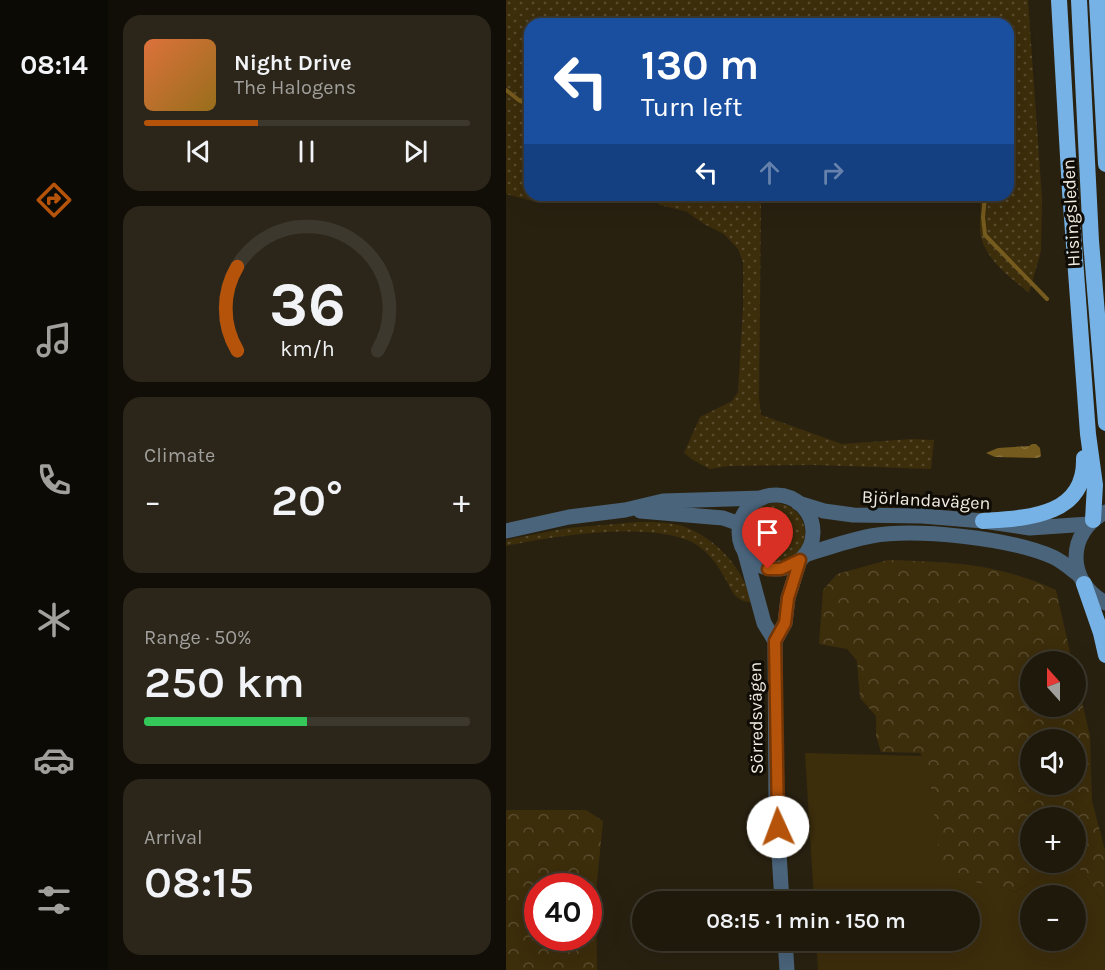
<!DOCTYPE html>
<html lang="en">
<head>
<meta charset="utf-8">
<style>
  :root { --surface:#1f190c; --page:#2c261a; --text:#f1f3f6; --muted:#a1a09d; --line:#3c382d; --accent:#b45309 }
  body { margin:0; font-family:Karla,sans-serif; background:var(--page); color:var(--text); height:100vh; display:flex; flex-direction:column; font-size:22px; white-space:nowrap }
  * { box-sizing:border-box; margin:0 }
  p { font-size:20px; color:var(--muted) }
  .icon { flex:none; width:33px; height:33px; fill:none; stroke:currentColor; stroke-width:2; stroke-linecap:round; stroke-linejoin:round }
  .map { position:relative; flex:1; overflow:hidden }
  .sheet { display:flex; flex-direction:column; gap:15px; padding:15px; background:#110e07; width:398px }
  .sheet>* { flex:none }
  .top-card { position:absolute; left:18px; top:18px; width:490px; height:183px; border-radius:18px; box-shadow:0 6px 24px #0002,0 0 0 2px var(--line); background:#1a4fa0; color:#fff; overflow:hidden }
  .needle { width:39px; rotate:339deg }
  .controls { position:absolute; left:514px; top:651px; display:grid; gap:12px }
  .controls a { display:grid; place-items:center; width:66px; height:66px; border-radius:50%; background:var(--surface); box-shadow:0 6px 24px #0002,0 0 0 2px var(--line); font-size:30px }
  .speed { position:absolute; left:18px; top:873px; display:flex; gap:12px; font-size:30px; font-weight:700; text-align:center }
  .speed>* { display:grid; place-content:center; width:78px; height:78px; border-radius:50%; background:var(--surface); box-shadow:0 6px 24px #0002,0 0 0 2px var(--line); line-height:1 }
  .speed .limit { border:9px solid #d22; background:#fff; color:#111 }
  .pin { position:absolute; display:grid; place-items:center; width:51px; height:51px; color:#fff; margin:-62px -26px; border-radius:50% 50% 50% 0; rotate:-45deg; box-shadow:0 0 6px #0007 }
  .pin .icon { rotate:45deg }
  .me { position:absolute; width:66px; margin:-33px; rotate:358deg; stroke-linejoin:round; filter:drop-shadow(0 0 4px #0008) }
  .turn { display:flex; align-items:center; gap:21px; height:126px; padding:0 18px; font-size:27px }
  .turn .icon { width:78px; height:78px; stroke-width:2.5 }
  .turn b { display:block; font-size:42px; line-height:51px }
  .lanes { display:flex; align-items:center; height:57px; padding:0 18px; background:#0003; justify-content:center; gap:30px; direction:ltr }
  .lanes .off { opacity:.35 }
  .big { font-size:45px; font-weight:600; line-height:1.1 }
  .sheet .widget { flex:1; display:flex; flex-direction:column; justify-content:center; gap:9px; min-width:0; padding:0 21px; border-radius:18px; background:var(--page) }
  .sheet .dial { align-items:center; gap:0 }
  .dial svg { height:156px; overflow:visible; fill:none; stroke:var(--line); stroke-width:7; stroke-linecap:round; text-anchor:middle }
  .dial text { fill:var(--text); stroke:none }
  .song { display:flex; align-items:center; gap:18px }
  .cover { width:72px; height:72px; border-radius:9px; background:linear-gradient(135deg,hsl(20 70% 55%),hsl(40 70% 35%)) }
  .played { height:6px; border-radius:3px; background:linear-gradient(90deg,var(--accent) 35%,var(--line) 35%) }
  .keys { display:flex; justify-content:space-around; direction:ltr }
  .heat { display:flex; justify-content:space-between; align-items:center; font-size:33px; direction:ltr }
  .charge { height:9px; border-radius:4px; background:linear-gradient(90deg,#34c759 50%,var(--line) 0) }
  .trip { position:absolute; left:126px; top:891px; width:348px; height:60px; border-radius:30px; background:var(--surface); box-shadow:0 6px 24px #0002,0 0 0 2px var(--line); font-weight:600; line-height:60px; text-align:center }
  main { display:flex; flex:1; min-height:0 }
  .tabs { display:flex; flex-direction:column; width:108px; justify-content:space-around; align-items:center; background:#0c0a05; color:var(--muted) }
  .tabs .icon { width:42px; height:42px }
  .tabs .current { color:var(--accent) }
  .tabs b { font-size:27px; color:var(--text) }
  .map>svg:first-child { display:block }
</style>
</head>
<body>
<main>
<nav class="tabs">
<b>08:14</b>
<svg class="icon current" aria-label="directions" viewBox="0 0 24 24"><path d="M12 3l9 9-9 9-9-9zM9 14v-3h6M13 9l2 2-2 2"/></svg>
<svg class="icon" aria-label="music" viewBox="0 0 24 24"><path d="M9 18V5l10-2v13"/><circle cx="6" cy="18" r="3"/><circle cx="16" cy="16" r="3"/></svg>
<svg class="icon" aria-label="phone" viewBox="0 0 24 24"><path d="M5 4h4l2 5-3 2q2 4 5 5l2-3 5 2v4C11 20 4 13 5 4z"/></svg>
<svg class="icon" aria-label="climate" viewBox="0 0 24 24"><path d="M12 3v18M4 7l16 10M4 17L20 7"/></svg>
<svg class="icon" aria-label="car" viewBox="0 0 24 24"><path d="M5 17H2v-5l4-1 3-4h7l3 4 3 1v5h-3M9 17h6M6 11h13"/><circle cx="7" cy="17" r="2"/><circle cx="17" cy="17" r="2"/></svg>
<svg class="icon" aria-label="filters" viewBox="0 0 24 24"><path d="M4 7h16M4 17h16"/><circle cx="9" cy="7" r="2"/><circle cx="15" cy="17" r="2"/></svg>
</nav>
<section class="sheet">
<div class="widget">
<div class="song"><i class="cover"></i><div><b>Night Drive</b><p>The Halogens</p></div></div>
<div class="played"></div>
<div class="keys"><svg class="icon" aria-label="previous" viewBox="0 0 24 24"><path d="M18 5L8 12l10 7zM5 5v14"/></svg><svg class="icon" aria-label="pause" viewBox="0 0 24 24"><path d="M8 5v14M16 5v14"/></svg><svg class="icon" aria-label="next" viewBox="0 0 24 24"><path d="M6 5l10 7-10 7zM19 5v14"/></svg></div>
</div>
<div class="widget dial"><svg viewBox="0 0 100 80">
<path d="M14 69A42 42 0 1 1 86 69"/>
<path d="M14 69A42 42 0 0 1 14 26" stroke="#b45309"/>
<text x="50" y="56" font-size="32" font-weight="700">36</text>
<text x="50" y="72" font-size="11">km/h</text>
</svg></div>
<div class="widget"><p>Climate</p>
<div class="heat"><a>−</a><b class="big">20°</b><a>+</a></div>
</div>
<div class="widget"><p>Range · 50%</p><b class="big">250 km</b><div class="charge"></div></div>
<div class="widget"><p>Arrival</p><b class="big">08:15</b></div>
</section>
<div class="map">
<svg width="600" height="970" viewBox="0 0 600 970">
  <defs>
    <pattern id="grass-dots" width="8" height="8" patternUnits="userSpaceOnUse" patternTransform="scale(1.5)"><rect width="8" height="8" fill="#3c2d0b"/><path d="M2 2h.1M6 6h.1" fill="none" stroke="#594c2e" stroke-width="1.8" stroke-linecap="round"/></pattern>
    <pattern id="forest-crowns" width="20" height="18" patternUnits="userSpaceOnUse" patternTransform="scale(1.5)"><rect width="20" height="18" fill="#3c2d0b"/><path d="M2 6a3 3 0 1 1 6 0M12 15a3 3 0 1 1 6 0" fill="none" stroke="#594c2e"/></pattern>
    <pattern id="water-ripples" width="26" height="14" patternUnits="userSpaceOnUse" patternTransform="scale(1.5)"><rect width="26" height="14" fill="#765b1e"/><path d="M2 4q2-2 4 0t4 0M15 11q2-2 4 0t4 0" fill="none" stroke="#8a733e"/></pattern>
  </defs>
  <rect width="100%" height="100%" fill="#292110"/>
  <g fill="url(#grass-dots)">
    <path d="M0 0H522L536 199 535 251 523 293C504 277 478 259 474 232 473 219 477 208 472 195H502V24H24V195H38L30 202 0 194Z"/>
    <polygon points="210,195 257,195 255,202 253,398 255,415 336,444 406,439 428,440 425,469 308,465 223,466 204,469 187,460 178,453 194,417 226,401 232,392 237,309 237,262 232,249 218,234 198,224 181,212 154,205 147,199 192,199"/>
    <circle cx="269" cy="533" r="30"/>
    <path d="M132 522C148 522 164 522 179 527 209 538 239 569 245 602 240 602 236 601 232 598 225 593 222 582 217 575 210 562 199 549 186 542 143 521 46 536 0 546V540L62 528Z"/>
  </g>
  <g fill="url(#forest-crowns)" fill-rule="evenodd">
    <path d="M382 560C446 562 490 563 550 590L566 661 525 662V706H570V676L584 736 586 801 599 850V904L569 863 570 818H525V862L555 863 509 892 493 886 434 890 420 761 414 753 375 752 370 736V716L354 698 351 661 341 649 313 644 317 590 331 574ZM525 740H570V784H525Z"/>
    <path d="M0 810H80L97 821 90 892 91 970H0ZM32 886H82V938H32Z"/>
  </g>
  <path fill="#3c2d0b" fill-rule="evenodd" d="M299 753 421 756 436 877 493 886 509 892 555 863H569L599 904V970H312L310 941 464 940V902L308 901ZM525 896H570V940H525Z"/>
  <polygon fill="url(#water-ripples)" points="526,444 530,444 534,448 535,456 532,458 489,457 480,453 492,448 523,446"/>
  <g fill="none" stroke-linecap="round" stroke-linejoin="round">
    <g stroke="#765b1e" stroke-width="4">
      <polyline points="0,90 14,101 24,105"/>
      <polyline points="502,184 502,192"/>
      <polyline points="484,195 479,196 477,217 479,235 541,299"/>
    </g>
    <g stroke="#4a647b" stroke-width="15">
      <circle cx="270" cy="532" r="37"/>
      <polyline points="292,503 318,511 347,515 416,516 477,521 524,528 583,524"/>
      <polyline points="134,511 217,518 234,524"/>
      <path d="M600 512C560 532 560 582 600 603"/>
      <polyline points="0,531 63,517 119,510 157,501 256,498"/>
      <polyline points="239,553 258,623 269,641 270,804 276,902"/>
      <path d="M299 555C321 548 343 540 365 536 410 528 504 538 547 557 556 561 565 569 573 575"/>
      <polyline points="269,641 279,623 282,598 294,560"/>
      <polyline points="279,940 281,970"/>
    </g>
    <g stroke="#76b2e6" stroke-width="16">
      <polyline points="553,0 564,191 582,434 589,485 587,520"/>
      <polyline points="573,0 585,241 600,423"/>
      <polyline points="591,0 600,164"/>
      <path d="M477 521C520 518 580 517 578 458"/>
      <polyline points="578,584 595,633 600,655"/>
    </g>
  </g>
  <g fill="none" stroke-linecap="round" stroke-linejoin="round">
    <g stroke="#753606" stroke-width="15">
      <polyline id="route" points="262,569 275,569 294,560 282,598 279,623 269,641 272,827"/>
    </g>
    <use href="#route" stroke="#b45309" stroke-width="10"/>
  </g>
  <g text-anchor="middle" stroke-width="6" stroke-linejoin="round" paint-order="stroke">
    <g font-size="18" fill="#f1ece1" stroke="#0f0b05">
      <text transform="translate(565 213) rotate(-93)" y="6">Hisingsleden</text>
      <text transform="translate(420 500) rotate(3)" y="6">Björlandavägen</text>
      <text transform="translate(250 718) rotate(-91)" y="6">Sörredsvägen</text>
    </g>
  </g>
</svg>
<div class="controls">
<a><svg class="needle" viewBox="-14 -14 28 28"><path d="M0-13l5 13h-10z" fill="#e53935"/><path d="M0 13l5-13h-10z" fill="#a1a09d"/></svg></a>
<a><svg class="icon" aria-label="sound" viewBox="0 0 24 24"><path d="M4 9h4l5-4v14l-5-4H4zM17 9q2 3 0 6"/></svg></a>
<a>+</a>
<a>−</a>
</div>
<div class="speed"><div class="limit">40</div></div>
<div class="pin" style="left:262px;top:569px;background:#d93025"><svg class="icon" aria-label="arrive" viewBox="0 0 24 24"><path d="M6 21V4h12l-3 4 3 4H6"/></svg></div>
<svg class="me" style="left:272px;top:827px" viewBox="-20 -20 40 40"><circle r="19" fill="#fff"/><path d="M0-13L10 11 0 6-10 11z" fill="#b45309"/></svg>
<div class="trip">08:15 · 1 min · 150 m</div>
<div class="top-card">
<div class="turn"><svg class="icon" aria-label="left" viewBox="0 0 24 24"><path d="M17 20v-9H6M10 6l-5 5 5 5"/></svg><div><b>130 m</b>Turn left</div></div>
<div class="lanes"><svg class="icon" aria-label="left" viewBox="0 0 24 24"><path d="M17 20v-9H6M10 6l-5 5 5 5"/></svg><svg class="icon off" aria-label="ahead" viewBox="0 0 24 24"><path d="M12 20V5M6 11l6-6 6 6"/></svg><svg class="icon off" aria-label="right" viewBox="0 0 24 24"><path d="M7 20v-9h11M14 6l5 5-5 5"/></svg></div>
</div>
</div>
</main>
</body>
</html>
